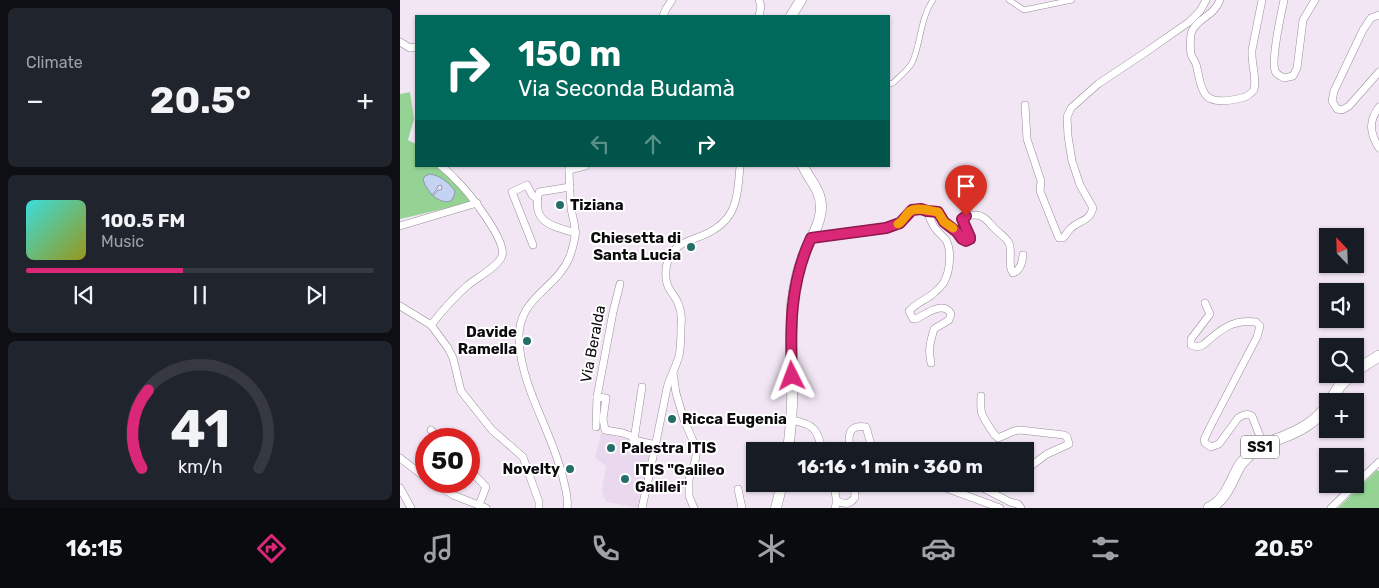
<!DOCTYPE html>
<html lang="en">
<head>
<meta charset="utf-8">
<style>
  :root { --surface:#171b24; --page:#20242c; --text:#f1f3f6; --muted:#9ea1a6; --line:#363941; --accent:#db2777 }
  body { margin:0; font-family:Rubik,sans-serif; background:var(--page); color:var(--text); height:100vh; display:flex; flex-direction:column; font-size:19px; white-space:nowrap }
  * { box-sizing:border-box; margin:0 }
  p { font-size:16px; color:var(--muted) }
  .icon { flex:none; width:28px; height:28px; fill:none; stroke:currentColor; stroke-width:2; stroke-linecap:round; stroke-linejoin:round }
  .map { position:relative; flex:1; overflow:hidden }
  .panel { display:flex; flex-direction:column; gap:8px; padding:8px; background:#0d0f14; width:400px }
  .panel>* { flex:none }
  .top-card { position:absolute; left:15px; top:15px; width:475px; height:152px; border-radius:0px; box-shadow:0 1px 4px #0004; background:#00695c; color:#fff; overflow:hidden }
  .needle { width:32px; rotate:337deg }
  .fabs { position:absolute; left:919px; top:228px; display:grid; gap:10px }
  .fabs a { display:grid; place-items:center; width:45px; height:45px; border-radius:0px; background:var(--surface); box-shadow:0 1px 4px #0004; font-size:25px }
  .speed { position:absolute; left:15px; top:428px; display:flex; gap:10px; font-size:25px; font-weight:700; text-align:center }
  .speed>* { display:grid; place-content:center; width:65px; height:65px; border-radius:50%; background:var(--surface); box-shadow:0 1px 4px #0004; line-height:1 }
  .speed .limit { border:8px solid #d22; background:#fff; color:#111 }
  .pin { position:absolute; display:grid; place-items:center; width:42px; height:42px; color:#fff; margin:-51px -21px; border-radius:50% 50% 50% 0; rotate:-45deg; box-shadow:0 0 5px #0007 }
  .pin .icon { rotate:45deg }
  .me { position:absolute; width:55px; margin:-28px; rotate:357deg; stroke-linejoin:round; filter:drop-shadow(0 0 4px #0008) }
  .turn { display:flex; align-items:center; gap:18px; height:105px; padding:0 20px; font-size:22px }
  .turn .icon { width:65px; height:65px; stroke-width:2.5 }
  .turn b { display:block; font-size:35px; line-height:42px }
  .lanes { display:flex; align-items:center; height:48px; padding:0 20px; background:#0003; justify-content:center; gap:25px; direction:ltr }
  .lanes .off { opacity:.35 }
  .big { font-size:38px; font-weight:700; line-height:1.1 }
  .panel .widget { flex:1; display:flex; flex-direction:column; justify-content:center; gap:8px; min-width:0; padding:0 18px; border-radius:8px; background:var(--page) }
  .panel .dial { align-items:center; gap:0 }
  .dial svg { height:130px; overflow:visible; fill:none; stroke:var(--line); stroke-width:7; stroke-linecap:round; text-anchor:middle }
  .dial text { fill:var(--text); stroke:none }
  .song { display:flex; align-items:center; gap:15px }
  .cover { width:60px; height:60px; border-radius:8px; background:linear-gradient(135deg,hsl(180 70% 55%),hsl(60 70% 35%)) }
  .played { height:5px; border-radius:2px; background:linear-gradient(90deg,var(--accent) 45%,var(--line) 45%) }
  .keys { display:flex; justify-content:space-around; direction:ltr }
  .heat { display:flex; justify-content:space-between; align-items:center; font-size:28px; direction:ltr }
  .trip { position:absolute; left:346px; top:442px; width:288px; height:50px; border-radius:0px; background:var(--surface); box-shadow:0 1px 4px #0004; font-weight:700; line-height:50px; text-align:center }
  .menu { display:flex; height:80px; justify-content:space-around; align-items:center; background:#090b0e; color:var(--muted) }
  .menu .icon { width:35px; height:35px }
  .menu .current { color:var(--accent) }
  .menu b { font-size:22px; color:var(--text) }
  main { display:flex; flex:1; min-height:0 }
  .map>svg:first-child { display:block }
</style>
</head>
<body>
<main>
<section class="panel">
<div class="widget"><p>Climate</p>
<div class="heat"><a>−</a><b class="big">20.5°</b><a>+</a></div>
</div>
<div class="widget">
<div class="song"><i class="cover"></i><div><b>100.5 FM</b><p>Music</p></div></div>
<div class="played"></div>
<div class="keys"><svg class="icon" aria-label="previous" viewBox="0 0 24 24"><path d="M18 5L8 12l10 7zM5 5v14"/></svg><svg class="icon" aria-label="pause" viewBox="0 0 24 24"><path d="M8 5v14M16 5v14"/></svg><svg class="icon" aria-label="next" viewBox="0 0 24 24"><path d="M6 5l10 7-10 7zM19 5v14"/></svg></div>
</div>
<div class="widget dial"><svg viewBox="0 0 100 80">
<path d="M14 69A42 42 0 1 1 86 69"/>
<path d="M14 69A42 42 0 0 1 18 21" stroke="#db2777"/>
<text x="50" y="56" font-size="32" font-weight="700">41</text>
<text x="50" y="72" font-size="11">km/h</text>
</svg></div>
</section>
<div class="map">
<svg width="979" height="508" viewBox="0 0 979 508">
  <rect width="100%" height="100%" fill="#f2e6f5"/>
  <polygon fill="#ead9ee" points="201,433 252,445 240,508 206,502 202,491 206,466 195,458"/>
  <g fill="#95d395" fill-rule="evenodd">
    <path d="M10 92 14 119 8 140 16 144V166H37L48 175 73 202 0 219V94ZM43 179 51 201C37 199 33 198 25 185Z"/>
    <polygon points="977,470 979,471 979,508 938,508"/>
  </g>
  <path fill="#c4d3f1" stroke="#8d97ad" d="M30 174C41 176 48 182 55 191L54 196 51 201C44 203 39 200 33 196L38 190H41L42 188 41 185 38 186 37 189 32 195 25 185 23 179 25 176Z"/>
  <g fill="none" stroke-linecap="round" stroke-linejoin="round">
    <g stroke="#978c99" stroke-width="6">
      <g id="pedestrian">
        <polyline points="609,0 624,10 672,0"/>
        <path d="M489 84 493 83C499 77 508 70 512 63 521 44 520 18 533 0"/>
      </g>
    </g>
    <g stroke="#978c99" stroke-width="8">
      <g id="minor">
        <path d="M820 0C814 16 798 18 792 31 790 36 790 48 791 54 792 58 795 61 796 64 799 74 799 85 805 94 812 105 834 100 845 97 848 96 851 93 854 90 857 77 851 64 852 50L862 0"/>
        <path d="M884 0C881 14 871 59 875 71 877 75 880 76 884 78L893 76 897 68 903 20 915 0"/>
        <polyline points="979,15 971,18 963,30 934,91 932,101 937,109 942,110 949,106 979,72"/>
        <polyline points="263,16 266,9 272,0"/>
        <polyline points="359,16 361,6 359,0"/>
        <polyline points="0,42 10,48 16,47"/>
        <path d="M625 105 627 139 641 181 640 191 658 236 659 238H663C666 235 668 231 671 228 680 220 689 222 693 208L680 185 672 161 668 136 667 117 671 108 698 84 746 52 789 22 800 11 806 0"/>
        <path d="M979 107C968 122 970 133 979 148"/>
        <polyline points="169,170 185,166"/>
        <path d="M170 187 139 192C131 223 152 226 176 233"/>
        <path d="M527 211C529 216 531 221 533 225 536 231 542 235 546 240 552 251 550 271 544 282 542 286 538 289 534 293 526 300 516 303 509 311L513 319H516C526 314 544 300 551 314L549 320 534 329C530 343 528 349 531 363"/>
        <polyline points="0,226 77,203"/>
        <path d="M411 238 485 228 500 223 513 210 521 209 527 211 538 212 544 222 553 228 562 239 565 241 569 239 570 237 562 219C566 216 568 216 573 215 584 214 588 222 595 229 600 234 605 236 609 243 613 252 607 265 613 273 621 270 622 262 623 255"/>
        <polyline points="133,245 112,192 127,185 132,195 137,199"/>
        <path d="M805 303 810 314 791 339V345C795 347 799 347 803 345 820 330 832 319 856 322L860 326 857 337 809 429 804 440 805 443 811 447 819 444 838 418C842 415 848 413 852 416L863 444"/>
        <polyline points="0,306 31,325 48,348 53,358 61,391 92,430 123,457 139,502 139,508"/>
        <path d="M31 325C42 311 53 298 67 286 76 278 98 267 102 256 107 240 67 190 55 179 51 174 46 170 41 166"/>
        <polyline points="273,373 276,393 284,420 297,450 295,461 289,479 289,496 294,508"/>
        <path d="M581 396C580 413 581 414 590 428 593 433 594 435 598 438L614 431 620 430 664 435 667 437 669 444 647 454 632 465 625 476"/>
        <polyline points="197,397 206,398 203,419 205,430 223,433 231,436 234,440 256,445"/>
        <path d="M392 420C416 425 416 429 423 451"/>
        <polyline points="196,427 197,397 213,312 220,284"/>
        <polyline points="31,430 39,439"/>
        <polyline points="234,440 242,387"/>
        <path d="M450 451C448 437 447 424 466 427L473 451"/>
        <polyline points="0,458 26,478"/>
        <polyline points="69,469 86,487 79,505"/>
        <polyline points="31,481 53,495 86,508"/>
        <path d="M434 484 436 498 437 501C445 505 451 504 455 497L454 484"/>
        <polyline points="535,484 600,508"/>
        <polyline points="582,484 583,488 610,502 618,504 621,508"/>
        <path d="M589 484C598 487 606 488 615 484"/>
        <polyline points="0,488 11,508"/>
        <polyline points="338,489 342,508"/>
        <path d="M167 508C169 499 165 487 163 478 152 431 122 390 119 341 117 296 156 291 170 256 172 250 175 241 175 234 176 226 172 216 171 208 170 194 169 180 169 166"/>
        <path d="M242 508C251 468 259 428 267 388 270 377 276 367 279 356 281 347 281 335 281 326 282 318 281 310 278 303 276 298 273 295 270 290 264 281 265 267 269 257 275 246 285 242 296 238 336 224 337 203 340 166"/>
        <polyline points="435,508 437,501"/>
        <polyline points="931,508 979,462"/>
      </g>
    </g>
    <g stroke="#978c99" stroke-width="11">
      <g id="secondary">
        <polyline points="391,16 401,0"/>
        <path d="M388 451C390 431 393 411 392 390 392 367 391 344 392 321 392 314 391 306 393 298 395 283 398 268 404 254 410 239 421 224 421 207 421 190 410 181 403 166"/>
        <polyline points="376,508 382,484"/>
      </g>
    </g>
    <g stroke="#978c99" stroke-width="12">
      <g id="primary">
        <polyline points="955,371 979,356"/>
        <polyline points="930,401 939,387 951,374"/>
        <path d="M809 508C826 500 831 481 840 465 844 460 849 455 854 451 862 444 871 441 881 438 901 430 916 422 928 405"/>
      </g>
    </g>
    <use href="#pedestrian" stroke="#fff" stroke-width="5"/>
    <use href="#minor" stroke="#fff" stroke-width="7"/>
    <use href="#secondary" stroke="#fff" stroke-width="10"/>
    <use href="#primary" stroke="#fff" stroke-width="11"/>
  </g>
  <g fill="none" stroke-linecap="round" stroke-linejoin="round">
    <g stroke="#8e194d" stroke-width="12">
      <path id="route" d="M392 376C390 328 390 283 411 238L486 228 500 223 512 210 521 209 527 211 538 212 544 222 557 232 562 239 566 241 570 239V237L562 219 566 216"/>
    </g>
    <use href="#route" stroke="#db2777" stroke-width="9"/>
    <path stroke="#f59e0b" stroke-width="9" d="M498 224C503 221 505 216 509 212 516 206 530 211 538 212L544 222 553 228"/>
  </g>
  <g fill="#256e68" stroke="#fff" stroke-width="2">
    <circle cx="160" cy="205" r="5"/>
    <circle cx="291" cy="247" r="5"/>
    <circle cx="127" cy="341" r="5"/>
    <circle cx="272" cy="419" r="5"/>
    <circle cx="211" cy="448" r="5"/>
    <circle cx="170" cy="469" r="5"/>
    <circle cx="225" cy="479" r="5"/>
  </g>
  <g text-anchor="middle" stroke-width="4" stroke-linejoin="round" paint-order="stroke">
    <rect fill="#fff" stroke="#565456" stroke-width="1" x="841" y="435.5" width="38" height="23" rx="4"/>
    <g font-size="14" font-weight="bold" fill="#0d0a0e">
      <text x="860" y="452">SS1</text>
    </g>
    <g font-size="15" font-weight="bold" fill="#0d0a0e" stroke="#fff" text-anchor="start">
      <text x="170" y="210">Tiziana</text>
      <text x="281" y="243" text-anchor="end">Chiesetta di<tspan x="281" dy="17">Santa Lucia</tspan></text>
      <text x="117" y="337" text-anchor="end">Davide<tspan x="117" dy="17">Ramella</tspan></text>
      <text x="282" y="424">Ricca Eugenia</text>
      <text x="221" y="453">Palestra ITIS</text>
      <text x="160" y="474" text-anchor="end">Novelty</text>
      <text x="235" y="475">ITIS "Galileo<tspan x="235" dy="17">Galilei"</tspan></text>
    </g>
    <g font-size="15" fill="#0d0a0e" stroke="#fff">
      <text transform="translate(193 344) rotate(-79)" y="5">Via Beralda</text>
    </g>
  </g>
</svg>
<div class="fabs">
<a><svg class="needle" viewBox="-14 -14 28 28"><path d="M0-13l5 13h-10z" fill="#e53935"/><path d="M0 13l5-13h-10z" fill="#9ea1a6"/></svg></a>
<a><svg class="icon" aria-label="sound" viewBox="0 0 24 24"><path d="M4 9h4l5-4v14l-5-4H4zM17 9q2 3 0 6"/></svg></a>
<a><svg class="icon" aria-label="search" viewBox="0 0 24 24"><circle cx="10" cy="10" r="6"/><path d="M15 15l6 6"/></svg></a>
<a>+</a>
<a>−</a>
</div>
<div class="speed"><div class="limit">50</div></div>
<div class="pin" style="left:566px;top:216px;background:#d93025"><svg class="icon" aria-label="arrive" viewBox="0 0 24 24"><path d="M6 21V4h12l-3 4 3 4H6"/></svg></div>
<svg class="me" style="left:392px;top:376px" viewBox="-20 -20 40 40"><path d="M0-17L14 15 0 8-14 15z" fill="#db2777" stroke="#fff" stroke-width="4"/></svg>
<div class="trip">16:16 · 1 min · 360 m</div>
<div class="top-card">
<div class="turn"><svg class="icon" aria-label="right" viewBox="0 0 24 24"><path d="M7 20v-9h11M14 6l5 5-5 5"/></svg><div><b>150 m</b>Via Seconda Budamà</div></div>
<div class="lanes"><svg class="icon off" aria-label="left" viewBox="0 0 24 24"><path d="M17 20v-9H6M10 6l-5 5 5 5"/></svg><svg class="icon off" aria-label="ahead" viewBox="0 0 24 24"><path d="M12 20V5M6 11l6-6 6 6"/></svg><svg class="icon" aria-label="right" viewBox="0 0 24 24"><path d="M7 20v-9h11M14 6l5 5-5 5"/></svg></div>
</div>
</div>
</main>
<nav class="menu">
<b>16:15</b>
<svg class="icon current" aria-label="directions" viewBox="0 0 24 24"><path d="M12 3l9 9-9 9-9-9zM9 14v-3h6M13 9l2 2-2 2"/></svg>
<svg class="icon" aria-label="music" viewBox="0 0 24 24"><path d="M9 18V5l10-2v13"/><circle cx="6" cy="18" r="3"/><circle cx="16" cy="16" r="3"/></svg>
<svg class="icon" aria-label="phone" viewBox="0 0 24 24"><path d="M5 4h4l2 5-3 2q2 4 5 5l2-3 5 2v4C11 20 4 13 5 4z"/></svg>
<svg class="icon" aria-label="climate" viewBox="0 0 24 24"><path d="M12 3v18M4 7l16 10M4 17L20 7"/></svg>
<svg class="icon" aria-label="car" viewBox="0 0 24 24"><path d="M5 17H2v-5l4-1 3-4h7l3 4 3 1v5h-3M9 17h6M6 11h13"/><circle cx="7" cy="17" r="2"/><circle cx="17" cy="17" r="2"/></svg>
<svg class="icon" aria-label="filters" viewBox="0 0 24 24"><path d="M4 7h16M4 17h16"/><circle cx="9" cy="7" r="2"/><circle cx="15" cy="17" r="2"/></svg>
<b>20.5°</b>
</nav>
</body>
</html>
